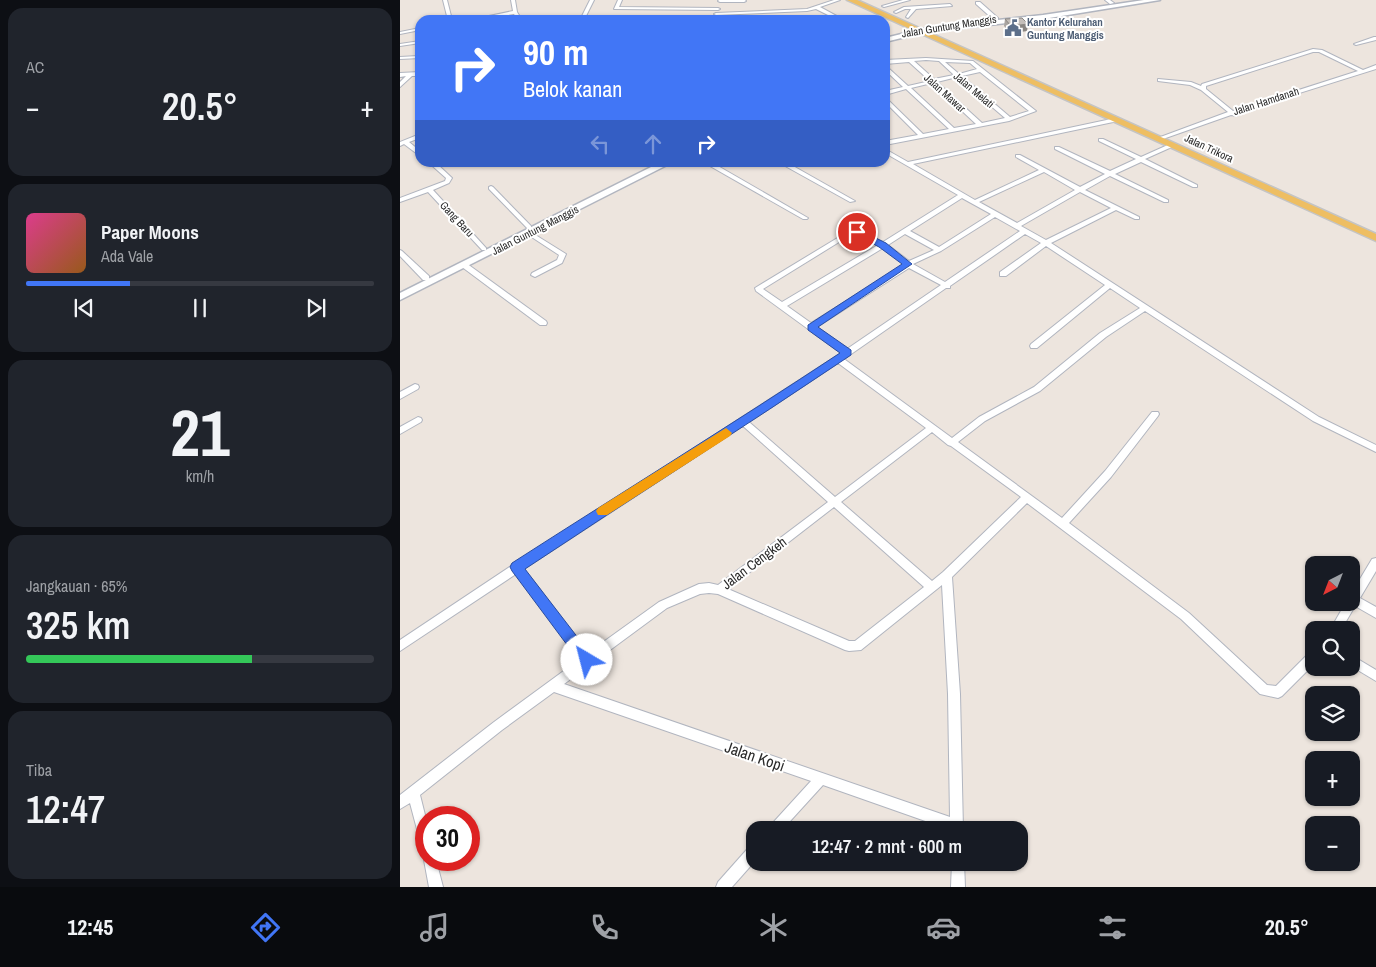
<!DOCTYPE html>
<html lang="id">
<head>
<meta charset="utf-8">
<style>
  :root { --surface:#171b24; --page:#20242c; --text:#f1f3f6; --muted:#9ea1a6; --line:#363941; --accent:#4176f6 }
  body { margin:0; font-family:"Archivo Narrow",sans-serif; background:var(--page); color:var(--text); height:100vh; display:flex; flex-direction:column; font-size:19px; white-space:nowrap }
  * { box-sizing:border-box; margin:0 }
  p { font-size:16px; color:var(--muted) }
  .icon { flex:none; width:28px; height:28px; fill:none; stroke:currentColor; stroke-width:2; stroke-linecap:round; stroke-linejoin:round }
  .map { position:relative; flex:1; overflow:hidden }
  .panel { display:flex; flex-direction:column; gap:8px; padding:8px; background:#0d0f14; width:400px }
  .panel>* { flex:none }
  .hud { position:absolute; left:15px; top:15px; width:475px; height:152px; border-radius:15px; box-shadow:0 1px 4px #0004; background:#4176f6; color:#fff; overflow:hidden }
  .needle { width:32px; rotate:222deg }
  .buttons { position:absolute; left:905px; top:556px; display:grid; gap:10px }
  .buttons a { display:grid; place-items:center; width:55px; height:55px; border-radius:10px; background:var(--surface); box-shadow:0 1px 4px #0004; font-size:25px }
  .speed { position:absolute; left:15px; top:806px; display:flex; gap:10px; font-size:25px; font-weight:700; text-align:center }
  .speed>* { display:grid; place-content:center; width:65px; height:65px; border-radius:50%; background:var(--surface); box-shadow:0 1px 4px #0004; line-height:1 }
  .speed .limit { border:8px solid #d22; background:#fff; color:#111 }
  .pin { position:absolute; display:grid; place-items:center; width:42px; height:42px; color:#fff; margin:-21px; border:2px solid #fff; border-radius:50%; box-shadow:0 1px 5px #0007 }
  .me { position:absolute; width:55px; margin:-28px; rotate:323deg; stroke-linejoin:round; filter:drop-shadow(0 0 4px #0008) }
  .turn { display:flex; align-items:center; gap:18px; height:105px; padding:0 25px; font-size:22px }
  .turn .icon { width:65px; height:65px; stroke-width:2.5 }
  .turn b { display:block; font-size:35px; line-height:42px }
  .lanes { display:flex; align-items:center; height:48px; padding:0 25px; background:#0003; justify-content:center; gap:25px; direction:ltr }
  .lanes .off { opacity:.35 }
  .big { font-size:38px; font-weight:600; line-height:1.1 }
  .panel .tile { flex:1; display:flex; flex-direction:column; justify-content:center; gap:8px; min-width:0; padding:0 18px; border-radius:15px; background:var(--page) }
  .panel .dial { align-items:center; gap:0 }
  .dial b { font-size:65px; line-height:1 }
  .song { display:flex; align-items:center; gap:15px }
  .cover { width:60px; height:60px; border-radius:8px; background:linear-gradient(135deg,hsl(330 70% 55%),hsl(30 70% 35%)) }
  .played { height:5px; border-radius:2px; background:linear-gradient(90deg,var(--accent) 30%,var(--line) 30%) }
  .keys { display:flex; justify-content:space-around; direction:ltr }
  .heat { display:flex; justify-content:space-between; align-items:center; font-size:28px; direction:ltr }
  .charge { height:8px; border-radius:4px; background:linear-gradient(90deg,#34c759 65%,var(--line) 0) }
  .trip { position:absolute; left:346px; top:821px; width:282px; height:50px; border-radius:15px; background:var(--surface); box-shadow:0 1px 4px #0004; font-weight:600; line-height:50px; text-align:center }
  .tab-bar { display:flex; height:80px; justify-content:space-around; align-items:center; background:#090b0e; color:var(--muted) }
  .tab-bar .icon { width:35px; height:35px }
  .tab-bar .selected { color:var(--accent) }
  .tab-bar b { font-size:22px; color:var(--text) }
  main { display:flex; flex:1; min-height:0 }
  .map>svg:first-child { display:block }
</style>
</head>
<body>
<main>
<section class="panel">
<div class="tile"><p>AC</p>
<div class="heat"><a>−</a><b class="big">20.5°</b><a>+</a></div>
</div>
<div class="tile">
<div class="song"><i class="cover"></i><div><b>Paper Moons</b><p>Ada Vale</p></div></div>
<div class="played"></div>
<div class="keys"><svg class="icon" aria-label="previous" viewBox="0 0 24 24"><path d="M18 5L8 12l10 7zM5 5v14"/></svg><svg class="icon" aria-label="pause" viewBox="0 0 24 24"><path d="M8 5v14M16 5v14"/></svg><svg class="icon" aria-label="next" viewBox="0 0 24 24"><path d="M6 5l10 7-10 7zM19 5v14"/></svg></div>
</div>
<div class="tile dial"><b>21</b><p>km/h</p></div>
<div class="tile"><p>Jangkauan · 65%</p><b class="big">325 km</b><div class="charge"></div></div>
<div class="tile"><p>Tiba</p><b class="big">12:47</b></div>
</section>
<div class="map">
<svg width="976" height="887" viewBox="0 0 976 887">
  <rect width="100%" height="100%" fill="#ede5de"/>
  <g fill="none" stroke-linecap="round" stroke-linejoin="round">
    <g stroke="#b1b5bf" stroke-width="2">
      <g id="street">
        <polygon points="43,0 47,0 52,20 48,20"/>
        <polygon points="111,0 115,0 117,12 122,20 118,20 114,14 79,20 70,20 113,11"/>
        <polygon points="190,0 194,0 184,20 180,20"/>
        <polygon points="218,0 222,0 219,7 318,8 320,9 318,10 214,9"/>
        <polygon points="319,0 345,0 346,1 344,2 320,2 318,1"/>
        <polygon points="434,0 440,0 420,7 444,20 438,20 416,9 407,11 316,15 314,14 316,13 407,9"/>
        <polygon points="503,0 510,0 484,7 482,6"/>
        <polygon points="705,0 710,0 714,3 710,4"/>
        <polygon points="576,2 580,2 598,18 598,20 594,20 576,4"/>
        <polygon points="550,4 552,6 516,9 508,18 506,17 511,9 505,9 496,13 494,12 504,7"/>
        <polygon points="20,28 20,30 0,34 0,32"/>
        <polygon points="974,37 976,37 976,40 956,45 954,44"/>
        <polygon points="20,41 20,43 0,46 0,44"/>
        <path d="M913 49 922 50 963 70 976 65V69L836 113 837 116 831 115 760 140 755 139 828 112 801 90 790 85 758 81V79L791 82 801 86 802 84ZM913 52H919L958 71 833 111 806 89V86Z"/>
        <polygon points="18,56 20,56 20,58 0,59 0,57"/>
        <path d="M526 58 573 61 636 111 609 121 485 145V141L518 135 485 102V97L523 134 549 129 506 89 485 95V91L503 87 485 70V65L508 86 530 81 509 62 485 64V60ZM526 60 539 61 554 75 534 79 514 61ZM545 62 570 63 577 69 559 74ZM580 72 629 111 610 117 562 76ZM557 77 605 118 582 123 537 82ZM532 83 576 124 554 128 511 88Z"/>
        <polygon points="20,72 20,76 12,76 0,87 0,82 6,76 0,77 0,73"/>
        <path d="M716 118 718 119V121L513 164 575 200 639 170 616 157V155H620L680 187 705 174 655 149V147H659L710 171 736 159 699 141V139H703L741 157 770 144H774V146L745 159 797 185V187H793L741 162 715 174 768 200V202H764L710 176 685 190 739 217V219H735L716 210 651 243 919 417 976 445V452L913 421 745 311 706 337 640 391 585 421 558 442 662 518 705 471 752 412H758L759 414 758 416 711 477 669 523 789 613 867 685 876 686 910 652 914 651V664L882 696 878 698 860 694 781 619 627 503 552 577 560 694 563 830H551L423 785 382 830H368L370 826 411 781 154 692 102 730 20 795 26 819V850L22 848 10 803 0 809V795L94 722 180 659 116 574 0 651V640L111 566 112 564 117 563 441 353 356 291 355 288 449 231H459L483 242 558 195 485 153V149L508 162ZM644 172 675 190 617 223 579 202ZM680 192 711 208 646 240 621 226ZM562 198 591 214 539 247 510 231ZM595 217 620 231 545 282 513 264 541 251ZM452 234H456L478 245 382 302 363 289ZM505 234 534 250 509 261 488 245ZM625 234 641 243 600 272V276H606L646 246 705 285 631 344 630 346 631 348H637L710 288 740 308 700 333 634 387 579 417 552 438 444 359 546 288H550V286ZM483 248 504 264V265L411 323 387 306ZM509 268 541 285 447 349 417 327ZM438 363 526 428 435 497 349 422ZM343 426 428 502 318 585 309 583 299 584 259 602 188 653 124 569ZM532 432 548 445 551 446 621 497 543 572 532 581 441 502ZM434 507 524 587 455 641H449L328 589ZM542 585 548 694 550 817 164 684 267 608 300 594 309 593 318 594 445 650 449 651 461 650Z"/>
        <polygon points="20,134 20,138 9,142 20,151 20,156 4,144 0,146 0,142"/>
        <polygon points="28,162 35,162 52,178 49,183 33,190 86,248 86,250 82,250 28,192 0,202 0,198 45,181 46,178"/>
        <polygon points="303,162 311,162 408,218 407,219 403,219"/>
        <polygon points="378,162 386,162 455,201 450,202"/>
        <polygon points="91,186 93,187 131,226 131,228 127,228 89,189 89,187"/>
        <polygon points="129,231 166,254 162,263 135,277 131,275 132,273 157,260 159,255 127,234 126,233"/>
        <polygon points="0,250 2,251 29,276 29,280 23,280 0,256"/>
        <polygon points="62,263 66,263 146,321 147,323 146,325 140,325 62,267"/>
        <polygon points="15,384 18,385 19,387 18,389 0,399 0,392"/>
        <polygon points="18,417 21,418 22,420 21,422 0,434 0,427"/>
        <polygon points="976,558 976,571 960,598 976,607 976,618 955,606 941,630 930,630 946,602 951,602 951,594 972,559"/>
        <polygon points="951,655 976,670 976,681 951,666"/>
        <polygon points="355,845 355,861 332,887 316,887 318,882 350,846"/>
        <polygon points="26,855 26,860 36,860 43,887 29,887 24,860"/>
        <polygon points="552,862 564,862 565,887 551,887"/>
      </g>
    </g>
    <g stroke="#b1b5bf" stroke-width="3">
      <g id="secondary">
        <polygon points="744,0 760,0 643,19 526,32 485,42 485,38 526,28 643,15"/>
        <polygon points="261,162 273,162 0,300 0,293"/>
      </g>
    </g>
    <g stroke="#c4c4c4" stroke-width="3">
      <polygon id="primary" points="447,0 457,0 976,234 976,241"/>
    </g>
    <use href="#street" fill="#fff" fill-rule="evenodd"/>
    <use href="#secondary" fill="#fff" fill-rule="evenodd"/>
    <use href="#primary" fill="#eebe62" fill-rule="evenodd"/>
  </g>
  <polygon fill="#a9a4a0" points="605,19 627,31 610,33 604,26"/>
  <polygon fill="#8a8682" points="628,24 627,31 610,33 611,26"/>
  <polygon fill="#c5bfba" stroke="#8a8682" points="622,18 628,24 611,26 605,19"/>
  <path fill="#4176f6" stroke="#2a4da0" d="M457 229 486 243 512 264 418 327 451 350V355C343 428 233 497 125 569L192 656 194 660 192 665 187 667 182 665 112 571 110 567 112 563C221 493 331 425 440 353L408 330V325L502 264 479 247 454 234V230Z"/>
  <polygon fill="#f59e0b" points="326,428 332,433 330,436 207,515 198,515 196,511 198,508"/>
  <defs>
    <g id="civic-bare" transform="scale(1.35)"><path d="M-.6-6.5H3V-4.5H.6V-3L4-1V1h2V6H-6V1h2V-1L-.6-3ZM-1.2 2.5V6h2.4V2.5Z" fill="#5c6f8a" stroke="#fff" stroke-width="2.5" paint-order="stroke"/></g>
  </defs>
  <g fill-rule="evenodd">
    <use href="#civic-bare" x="613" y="28"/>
  </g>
  <g text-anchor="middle" stroke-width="4" stroke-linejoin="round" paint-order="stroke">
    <g font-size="11" font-weight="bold" fill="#4e5e75" stroke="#fff" text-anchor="start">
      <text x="627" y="26">Kantor Kelurahan<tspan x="627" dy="13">Guntung Manggis</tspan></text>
    </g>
    <g font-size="11" fill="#2b2b2b" stroke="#fff">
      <text transform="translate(549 26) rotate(-9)" y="4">Jalan Guntung Manggis</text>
      <text transform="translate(574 90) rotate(40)" y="4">Jalan Melati</text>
      <text transform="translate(545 93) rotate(42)" y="4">Jalan Mawar</text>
      <text transform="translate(866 101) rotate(-18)" y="4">Jalan Hamdanah</text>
      <text transform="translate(809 148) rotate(25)" y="4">Jalan Trikora</text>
      <text transform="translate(57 219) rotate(47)" y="4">Gang Baru</text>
      <text transform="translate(135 230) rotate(-27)" y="4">Jalan Guntung Manggis</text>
    </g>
    <g font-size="14" fill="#2b2b2b" stroke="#fff">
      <text transform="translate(354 563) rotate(-37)" y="5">Jalan Cengkeh</text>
    </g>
    <g font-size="16" fill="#2b2b2b" stroke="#fff">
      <text transform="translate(355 756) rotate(19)" y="6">Jalan Kopi</text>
    </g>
  </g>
</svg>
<div class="buttons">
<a><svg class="needle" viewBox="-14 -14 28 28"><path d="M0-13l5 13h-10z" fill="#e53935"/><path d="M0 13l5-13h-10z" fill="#9ea1a6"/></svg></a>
<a><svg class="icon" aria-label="search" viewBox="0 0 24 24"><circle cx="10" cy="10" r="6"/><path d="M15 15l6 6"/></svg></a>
<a><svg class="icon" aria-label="layers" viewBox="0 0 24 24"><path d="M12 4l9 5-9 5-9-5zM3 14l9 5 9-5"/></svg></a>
<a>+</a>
<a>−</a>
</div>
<div class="speed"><div class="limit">30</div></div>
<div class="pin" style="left:457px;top:232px;background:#d93025"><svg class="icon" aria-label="arrive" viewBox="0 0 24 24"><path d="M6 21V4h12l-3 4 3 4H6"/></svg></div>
<svg class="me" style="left:187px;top:660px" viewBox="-20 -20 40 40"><circle r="19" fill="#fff"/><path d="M0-13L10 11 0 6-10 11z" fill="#4176f6"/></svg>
<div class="trip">12:47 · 2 mnt · 600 m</div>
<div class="hud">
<div class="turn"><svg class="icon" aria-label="right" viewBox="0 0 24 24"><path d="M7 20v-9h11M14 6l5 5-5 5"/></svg><div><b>90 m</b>Belok kanan</div></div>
<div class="lanes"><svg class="icon off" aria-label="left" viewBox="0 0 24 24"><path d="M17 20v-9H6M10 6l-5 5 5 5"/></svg><svg class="icon off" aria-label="ahead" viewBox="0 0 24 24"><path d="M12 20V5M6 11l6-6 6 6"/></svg><svg class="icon" aria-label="right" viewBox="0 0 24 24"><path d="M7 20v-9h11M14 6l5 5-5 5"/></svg></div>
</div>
</div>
</main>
<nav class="tab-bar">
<b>12:45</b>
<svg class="icon selected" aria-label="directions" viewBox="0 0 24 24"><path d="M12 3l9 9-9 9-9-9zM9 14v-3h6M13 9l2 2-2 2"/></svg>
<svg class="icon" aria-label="music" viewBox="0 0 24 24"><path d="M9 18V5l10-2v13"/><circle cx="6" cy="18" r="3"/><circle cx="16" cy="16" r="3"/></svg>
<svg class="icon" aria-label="phone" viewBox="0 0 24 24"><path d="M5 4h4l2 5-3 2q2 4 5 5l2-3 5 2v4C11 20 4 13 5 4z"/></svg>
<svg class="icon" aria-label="climate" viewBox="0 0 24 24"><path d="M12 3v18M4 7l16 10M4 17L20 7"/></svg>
<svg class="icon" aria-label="car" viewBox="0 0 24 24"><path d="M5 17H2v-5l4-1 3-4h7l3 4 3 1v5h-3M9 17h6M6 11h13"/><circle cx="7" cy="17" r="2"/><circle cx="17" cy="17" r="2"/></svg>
<svg class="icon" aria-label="filters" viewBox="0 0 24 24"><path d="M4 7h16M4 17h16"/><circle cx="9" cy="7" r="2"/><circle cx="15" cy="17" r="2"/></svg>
<b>20.5°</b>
</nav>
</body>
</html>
